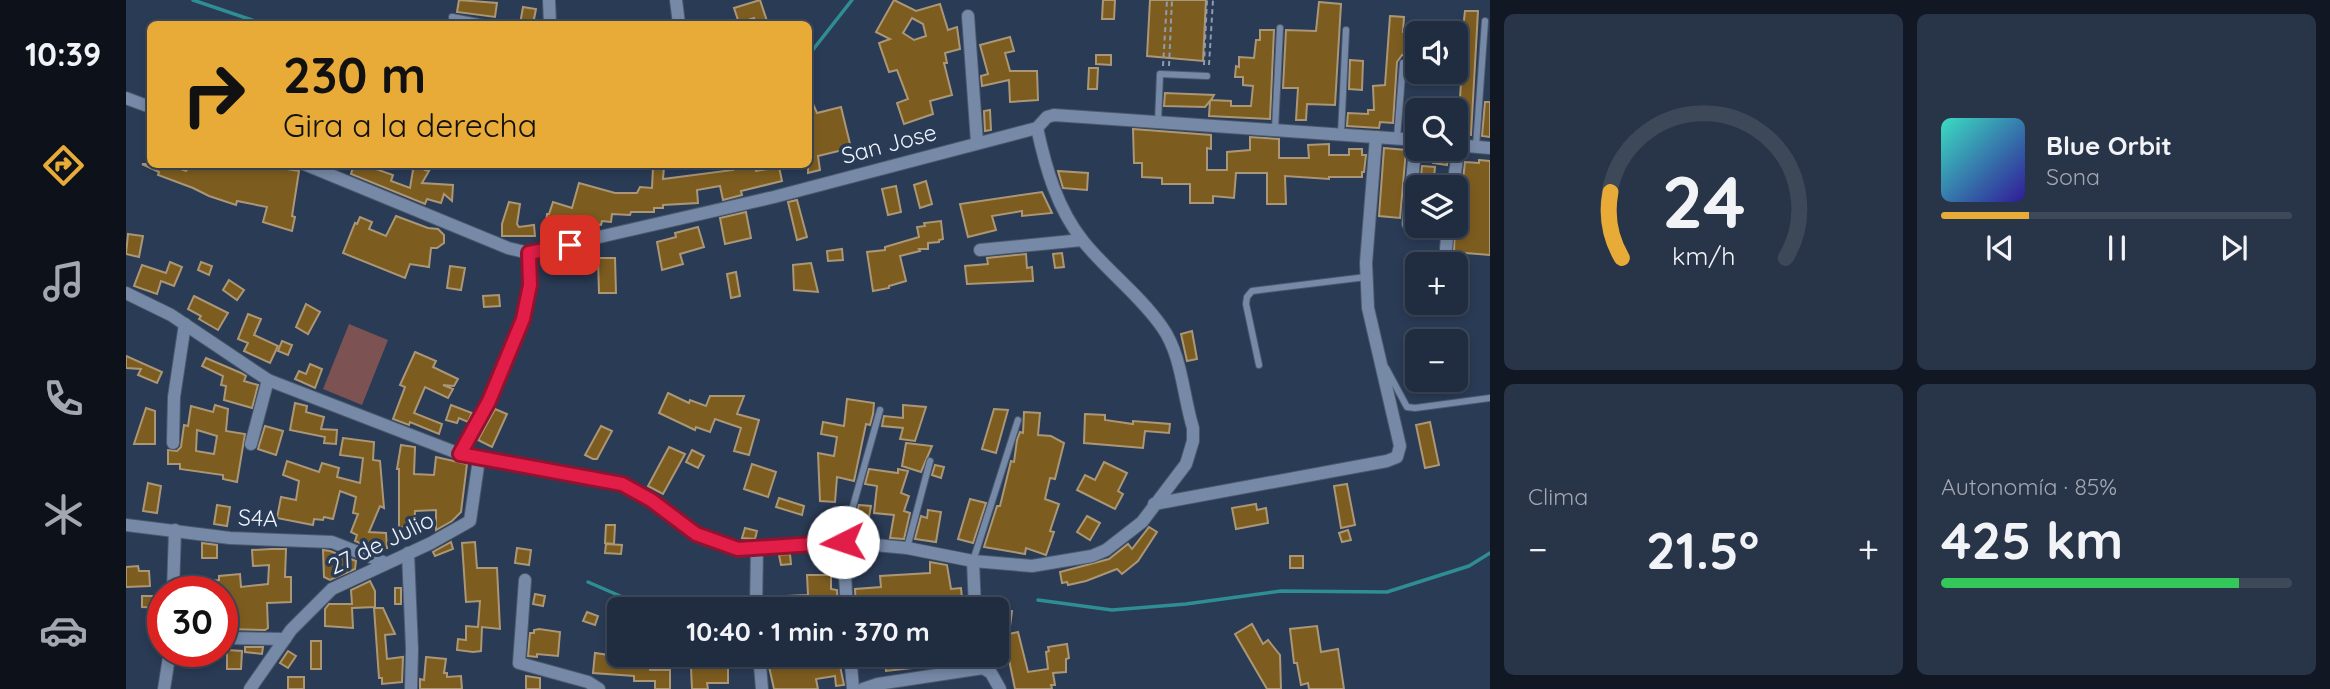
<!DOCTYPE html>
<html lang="es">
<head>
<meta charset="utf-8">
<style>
  :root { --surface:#202c40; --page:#283447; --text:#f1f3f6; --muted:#a2a7b1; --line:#3d4859; --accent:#e8ab37 }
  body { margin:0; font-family:Quicksand,sans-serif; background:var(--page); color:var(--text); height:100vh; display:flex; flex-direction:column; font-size:26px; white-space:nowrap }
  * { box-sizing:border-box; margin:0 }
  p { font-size:23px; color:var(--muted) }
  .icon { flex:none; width:38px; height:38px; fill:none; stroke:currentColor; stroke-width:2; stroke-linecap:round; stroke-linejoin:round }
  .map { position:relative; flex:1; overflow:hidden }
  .panel { display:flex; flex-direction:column; gap:14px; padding:14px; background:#121823; width:840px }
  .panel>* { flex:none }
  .banner { position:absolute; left:21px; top:21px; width:665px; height:147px; border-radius:10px; box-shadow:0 4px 10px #0003,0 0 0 2px var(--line); background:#e8ab37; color:#111; overflow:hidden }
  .fabs { position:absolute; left:1279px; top:21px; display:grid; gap:14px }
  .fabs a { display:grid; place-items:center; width:63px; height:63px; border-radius:10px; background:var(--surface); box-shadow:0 4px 10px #0003,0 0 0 2px var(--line); font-size:35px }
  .speed { position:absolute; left:21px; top:576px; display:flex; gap:14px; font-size:35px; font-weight:700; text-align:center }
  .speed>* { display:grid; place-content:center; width:91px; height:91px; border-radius:50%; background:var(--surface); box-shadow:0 4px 10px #0003,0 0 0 2px var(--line); line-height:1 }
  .speed .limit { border:10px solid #d22; background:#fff; color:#111 }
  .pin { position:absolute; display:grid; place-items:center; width:60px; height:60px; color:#fff; margin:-30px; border-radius:14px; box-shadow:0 4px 10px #0006 }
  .me { position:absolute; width:77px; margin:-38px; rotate:266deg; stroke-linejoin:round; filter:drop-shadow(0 0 5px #0008) }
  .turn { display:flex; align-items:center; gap:24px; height:147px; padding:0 21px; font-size:32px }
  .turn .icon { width:91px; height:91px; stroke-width:2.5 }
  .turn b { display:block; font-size:49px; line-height:60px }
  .big { font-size:52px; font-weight:800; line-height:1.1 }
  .panel .card { flex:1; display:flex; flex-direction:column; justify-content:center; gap:10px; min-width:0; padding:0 24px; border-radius:10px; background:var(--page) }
  .panel .dial { align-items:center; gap:0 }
  .dial svg { height:182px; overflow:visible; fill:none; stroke:var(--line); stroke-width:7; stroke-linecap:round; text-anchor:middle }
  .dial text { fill:var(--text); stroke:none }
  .song { display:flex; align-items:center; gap:21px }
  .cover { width:84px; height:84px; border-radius:10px; background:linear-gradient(135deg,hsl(170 70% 55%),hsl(250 70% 35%)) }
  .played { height:7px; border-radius:4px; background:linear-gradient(90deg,var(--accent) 25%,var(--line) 25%) }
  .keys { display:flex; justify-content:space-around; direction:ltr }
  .heat { display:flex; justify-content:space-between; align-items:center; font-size:38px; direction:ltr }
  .charge { height:10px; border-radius:5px; background:linear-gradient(90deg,#34c759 85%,var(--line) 0) }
  .panel .tiles { flex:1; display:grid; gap:14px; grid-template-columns:repeat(2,1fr) }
  .trip { position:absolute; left:481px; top:597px; width:402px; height:70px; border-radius:10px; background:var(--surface); box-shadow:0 4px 10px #0003,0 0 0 2px var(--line); font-weight:800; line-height:70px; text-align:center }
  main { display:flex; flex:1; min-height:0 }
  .dock { display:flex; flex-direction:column; width:126px; justify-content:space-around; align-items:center; background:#0d121a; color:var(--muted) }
  .dock .icon { width:49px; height:49px }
  .dock .current { color:var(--accent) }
  .dock b { font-size:32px; color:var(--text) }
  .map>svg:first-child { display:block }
</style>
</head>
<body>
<main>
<nav class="dock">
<b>10:39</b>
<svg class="icon current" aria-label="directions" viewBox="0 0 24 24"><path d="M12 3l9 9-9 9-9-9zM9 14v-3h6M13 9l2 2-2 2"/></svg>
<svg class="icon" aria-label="music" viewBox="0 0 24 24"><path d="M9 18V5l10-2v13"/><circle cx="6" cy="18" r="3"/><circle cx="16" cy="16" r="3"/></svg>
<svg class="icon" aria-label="phone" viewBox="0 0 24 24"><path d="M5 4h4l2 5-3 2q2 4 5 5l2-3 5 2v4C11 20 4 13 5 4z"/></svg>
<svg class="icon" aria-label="climate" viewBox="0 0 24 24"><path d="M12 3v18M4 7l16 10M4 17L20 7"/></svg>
<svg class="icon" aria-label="car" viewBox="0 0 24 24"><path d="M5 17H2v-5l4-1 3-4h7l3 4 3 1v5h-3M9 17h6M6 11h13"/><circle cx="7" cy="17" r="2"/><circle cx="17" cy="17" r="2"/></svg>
</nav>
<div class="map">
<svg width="1364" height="689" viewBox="0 0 1364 689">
  <rect width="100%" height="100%" fill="#2a3b55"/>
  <polygon fill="#7c5252" points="223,324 262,340 236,405 197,389"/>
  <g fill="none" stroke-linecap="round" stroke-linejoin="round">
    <g stroke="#2e8e93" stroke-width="3.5">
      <polyline points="67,0 138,24"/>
      <polyline points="682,56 726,0"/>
      <polyline points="462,582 524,609"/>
      <polyline points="912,600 986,610 1060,604 1155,591 1261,592 1343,566 1364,553"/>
      <polyline points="527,609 595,607 622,601"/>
    </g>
  </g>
  <g fill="#7d5c1f" stroke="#ab9776" stroke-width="2" fill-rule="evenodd">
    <polygon points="333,0 371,3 369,17 331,12"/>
    <polygon points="634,0 642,24 630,24 628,18 613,23 608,8"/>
    <path d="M768 0 790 11 814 4 822 30 831 27 834 49 819 53 821 63H818L826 95 804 101 807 114 778 124 771 103 782 99 771 70 763 72 753 43 764 39 750 32ZM786 18 797 24 800 36 788 40 777 33Z"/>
    <polygon points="977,0 989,0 988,19 976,19"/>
    <polygon points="1024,0 1080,0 1077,61 1021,56"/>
    <polygon points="1193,2 1215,4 1209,105 1181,104 1180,120 1170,120 1172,88 1157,88 1160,30 1190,31"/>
    <polygon points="397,7 410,9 407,24 394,24"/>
    <polygon points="1339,11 1352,11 1345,135 1332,134 1337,47 1335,46"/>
    <polygon points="1264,16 1278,17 1277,32 1292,34 1290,57 1276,55 1271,62 1267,123 1254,122 1253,128 1221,126 1222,113 1242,114 1242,110 1248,110 1247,86 1259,85"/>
    <polygon points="1134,30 1148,30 1144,119 1083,116 1084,101 1079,107 1038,106 1039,93 1088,95 1085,100 1105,101 1105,106 1125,106 1127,86 1117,85 1117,77 1109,77 1110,66 1113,67 1113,57 1128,58 1130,40 1134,40"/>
    <polygon points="884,37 888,51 879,53 884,71 911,71 912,100 884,102 883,80 856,86 855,76 862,74 854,45"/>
    <polygon points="970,55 985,55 985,65 970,64"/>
    <polygon points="1224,60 1237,61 1236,90 1223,89"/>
    <polygon points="963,68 972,68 971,89 962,89"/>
    <polygon points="682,93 691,113 715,107 725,148 692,156 694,170 682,173"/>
    <polygon points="1359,102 1364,102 1364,137 1356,136"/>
    <polygon points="864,110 865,130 859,131 858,111"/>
    <polygon points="1007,129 1085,135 1085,149 1081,148 1081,170 1101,170 1101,152 1124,150 1124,137 1153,139 1153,158 1183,158 1182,145 1203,144 1203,155 1223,155 1223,149 1236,149 1236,155 1240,155 1238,172 1236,172 1236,177 1203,177 1203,179 1159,176 1160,204 1141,204 1141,173 1110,173 1108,198 1087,196 1087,203 1064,203 1064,184 1036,184 1036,178 1016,177 1016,163 1008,163"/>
    <polygon points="1258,148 1280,150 1274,218 1253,216"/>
    <polygon points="1308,149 1323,150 1321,165 1307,163"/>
    <polygon points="1353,160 1364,161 1364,255 1328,252 1330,195 1336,188 1339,162 1353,163"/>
    <polygon points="16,164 42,164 60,171 64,164 149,164 148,167 173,171 166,216 169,217 166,231 137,222 141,207 111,201 110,205 83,196 67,188 32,175 33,172"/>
    <polygon points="228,164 245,164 244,167 267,175 265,181 284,188 288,164 303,164 299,170 303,171 296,183 327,185 326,201 318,194 315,203 301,199 299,204 225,174"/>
    <polygon points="606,164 616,164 617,169 629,166 630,171 653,167 656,181 615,191 616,195 597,200 594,186 571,190 572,203 537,205 537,208 528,208 528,212 505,212 504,215 486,214 485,222 476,221 475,225 453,222 452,229 441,228 441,233 427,232 428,224 420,224 421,214 423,214 427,202 446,208 453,183 489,193 511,193 514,187 526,188 527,167 538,167 537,179 607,170"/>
    <polygon points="1296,166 1309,167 1307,187 1294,187"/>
    <polygon points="932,171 962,173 961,190 937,188"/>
    <polygon points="800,181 806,204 794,208 788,185"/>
    <polygon points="770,186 775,212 762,215 756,189"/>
    <polygon points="916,192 926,213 896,216 896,211 866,216 870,230 842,237 834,204"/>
    <polygon points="671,200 681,237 671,240 662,202"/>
    <polygon points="383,202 394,204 391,224 393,227 408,225 409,236 376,236 376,224"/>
    <polygon points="620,212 625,238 599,244 594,218"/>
    <polygon points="270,216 302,228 312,229 318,235 318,243 311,248 305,248 303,267 284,264 279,278 217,253 229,223 231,224 234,217 246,222 243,229 260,236"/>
    <polygon points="815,221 817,239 813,240 813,242 802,243 802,249 793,249 794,251 774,256 780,281 763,286 763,288 747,291 741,252 759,250 759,247 793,237 791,227 799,226 798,223"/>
    <polygon points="572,227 578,247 554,254 557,264 536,270 531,242 550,237 549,233"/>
    <polygon points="2,234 17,236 13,257 0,254"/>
    <polygon points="716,249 717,260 702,261 701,251"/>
    <polygon points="936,253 938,267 929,268 927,254"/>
    <polygon points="900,254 901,268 906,267 907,281 841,284 839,266 862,264 861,258"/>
    <polygon points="472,258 489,258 490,293 473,293"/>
    <polygon points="44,262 56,267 48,286 35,281 31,294 8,286 16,265 40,273"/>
    <polygon points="75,262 86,266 83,275 72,270"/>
    <polygon points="685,263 692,292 668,290 667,265"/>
    <polygon points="324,266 339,268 335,290 321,288"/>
    <polygon points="610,272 614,296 605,298 601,274"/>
    <polygon points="103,280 118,290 111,300 97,290"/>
    <polygon points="373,295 374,306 358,307 357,296"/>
    <polygon points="68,296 102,313 92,330 73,319 75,316 62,309"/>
    <polygon points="180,304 194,312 182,334 170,327"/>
    <polygon points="122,314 135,319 128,335 152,346 144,363 118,351 122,343 112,339"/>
    <polygon points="1066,331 1071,359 1061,361 1055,334"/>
    <polygon points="156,341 166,345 162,355 152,351"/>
    <polygon points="289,352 310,361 307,367 332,379 328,386 317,385 327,389 322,398 299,387 288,413 316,424 313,434 284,422 283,425 267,419 279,387 274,385"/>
    <polygon points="0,356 36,372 31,383 12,375 15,369 0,368"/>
    <polygon points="80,358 115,373 120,376 118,381 132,385 126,408 98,400 100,386 95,385 97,376 76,366"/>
    <polygon points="184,364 196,369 189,388 169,379 173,371 180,374"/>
    <polygon points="542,393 563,403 564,400 580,406 584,396 618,396 611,414 633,420 623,455 608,451 615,428 589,419 584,432 570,427 569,430 533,413"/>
    <polygon points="721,399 748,403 747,414 744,425 740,424 728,481 711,477 709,502 694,501 692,453 708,456 711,437 695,434 697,422 718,426"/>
    <polygon points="169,403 181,406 180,412 198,417 195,429 211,430 210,444 198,443 199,437 164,430"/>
    <path d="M89 405 102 409 100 431 119 434 111 482 97 479V475L54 469V464H42V450L51 451 55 447 58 425 62 426 65 406 87 412ZM71 430 91 436 88 454 70 451Z"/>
    <polygon points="325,405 346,413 342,422 333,418 331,423 320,420"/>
    <polygon points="777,405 800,407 789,441 774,439 777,428 756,426 758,416 777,418"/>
    <polygon points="20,408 29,411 29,444 8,444"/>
    <polygon points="369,409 381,414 366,447 352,440"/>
    <polygon points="868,409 882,410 870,453 856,449"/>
    <polygon points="898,412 914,413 912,435 925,436 938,443 929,479 924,478 919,499 933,504 924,531 928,532 920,555 900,548 899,554 858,547 871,506 874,506 885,461 888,462 891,440 894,432 897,433"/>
    <polygon points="959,414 979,415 979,420 1007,424 1007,421 1044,424 1043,433 1019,431 1017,448 958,443"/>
    <polygon points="1304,422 1313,465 1299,468 1290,425"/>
    <polygon points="139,426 157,431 150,455 132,449"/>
    <polygon points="475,426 486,431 471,459 467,459 459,455"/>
    <polygon points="217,438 248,442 247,460 254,461 258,508 254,506 243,532 260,533 261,548 248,549 229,541 231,535 225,532 232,514 227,513 230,497 214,491 207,519 198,517 197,520 188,519 187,525 151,518 155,497 170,500 173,481 157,475 161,461 193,472 196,463 213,468 211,477 234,483 237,458 214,455"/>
    <polygon points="780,443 806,446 795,472 776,466"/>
    <polygon points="275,445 289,447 288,474 308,475 310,457 341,464 335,512 326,521 310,530 310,510 289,511 288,528 273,527 273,469 271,469"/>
    <polygon points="543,447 559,454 537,494 522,486"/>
    <polygon points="566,450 578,456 572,468 560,462"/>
    <polygon points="978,462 1001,473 992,491 997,494 989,509 951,490 959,475 969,480"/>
    <polygon points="626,464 650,472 642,497 618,489"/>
    <polygon points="809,465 818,467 815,478 806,475"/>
    <polygon points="743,469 772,473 772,469 782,471 775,493 783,496 778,511 784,513 778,539 764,538 768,515 748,513 751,486 739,484"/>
    <polygon points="22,483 35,486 31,513 17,511"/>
    <polygon points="1221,484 1229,525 1215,528 1208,486"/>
    <polygon points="653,498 678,506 676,515 650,507"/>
    <polygon points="844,499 860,503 847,543 832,539"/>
    <polygon points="1130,504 1131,510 1140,508 1142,523 1110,529 1106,508"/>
    <polygon points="91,505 104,507 101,526 88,524"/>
    <polygon points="733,505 745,506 743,517 738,516 736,529 727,528"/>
    <polygon points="802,510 815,512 810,542 789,539 795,516 801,518"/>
    <polygon points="961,516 974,523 964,540 951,532"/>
    <rect x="693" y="523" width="12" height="9"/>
    <polygon points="480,525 489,525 488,544 479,543"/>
    <polygon points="1023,527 1031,532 1012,561 996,574 991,569 960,581 942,585 941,582 936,583 934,572 983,559 1002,544 1006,549"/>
    <polygon points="619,528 631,531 629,539 616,538"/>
    <polygon points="1222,530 1225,540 1216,542 1213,533"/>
    <polygon points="325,542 327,549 309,556 307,552"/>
    <polygon points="349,542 351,568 371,568 374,629 356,627 355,651 347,652 331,650 332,639 340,640 340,626 352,627 354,601 340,602 336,543"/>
    <polygon points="76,543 91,545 91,558 76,558"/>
    <polygon points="480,544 496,545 495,554 479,553"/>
    <polygon points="391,548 405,550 403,565 389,563"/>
    <polygon points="146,549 160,549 159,577 165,577 165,602 141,603 142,628 139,630 99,629 99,616 96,616 96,592 84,592 84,581 93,580 93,576 114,574 115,587 142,584 143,565 127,566 126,550"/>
    <polygon points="197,550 204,551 230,561 229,569 204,580 198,577"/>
    <polygon points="664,554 665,564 655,565 653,555"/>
    <rect x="1164" y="556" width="13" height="12"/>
    <polygon points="804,562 821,565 825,589 835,588 837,609 730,609 729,589 755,587 754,576 804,573"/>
    <polygon points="12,566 13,571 23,571 24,586 0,587 0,567"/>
    <polygon points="681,575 705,575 705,589 711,590 712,609 662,609 661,596 682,595"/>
    <polygon points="244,581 249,591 249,607 226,608 227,628 199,626 199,609 203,604 226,604 225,590"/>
    <rect x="269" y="588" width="6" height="16"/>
    <polygon points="409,594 419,596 417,606 407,604"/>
    <polygon points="16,596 36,596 36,608 16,607"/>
    <polygon points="248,608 257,608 269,634 259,635 261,659 277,657 276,682 256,684 256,678 253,678"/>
    <polygon points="872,609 886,611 883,634 892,632 902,672 922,669 920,652 923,651 922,647 941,644 943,658 940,659 940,672 927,673 929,685 925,685 926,689 889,689 881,650 872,653"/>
    <polygon points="461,612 472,616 469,625 457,621"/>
    <polygon points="1126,624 1137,644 1142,640 1154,655 1155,689 1141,689 1109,634"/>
    <polygon points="1191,626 1195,652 1212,649 1218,689 1183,689 1182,683 1175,685 1171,663 1168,663 1164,629"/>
    <polygon points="413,629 434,632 432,656 411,654 411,657 402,656 404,633 408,633 408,630"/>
    <rect x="185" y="641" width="10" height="28"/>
    <polygon points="119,647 137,647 136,654 119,652"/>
    <polygon points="101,650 116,651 115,669 101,669"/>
    <polygon points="483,650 494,651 494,654 524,654 524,670 544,670 544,689 529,689 529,681 508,681 508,676 467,673 469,653 483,655"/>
    <polygon points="162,651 170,656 162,668 154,663"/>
    <polygon points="664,654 684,654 686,665 713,661 718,685 710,686 709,676 690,679 692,689 648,689 642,662 664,659"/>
    <polygon points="758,654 840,654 841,662 760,671"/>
    <polygon points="300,657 320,659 318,673 321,673 321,677 335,676 336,689 294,689 294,679 298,680"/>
    <polygon points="565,668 602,668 602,683 581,683 582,689 566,689"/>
    <polygon points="400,676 414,678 414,689 400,689"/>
    <rect x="162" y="677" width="16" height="12"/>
  </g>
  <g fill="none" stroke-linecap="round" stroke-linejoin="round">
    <g stroke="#4b596d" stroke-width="8">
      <g id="lane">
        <polyline points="326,17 363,24"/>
        <polyline points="1032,122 1034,74 1081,76"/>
        <polyline points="1149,129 1154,28"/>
        <polyline points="1215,134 1220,30"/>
        <polyline points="1271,138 1277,63"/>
        <polyline points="1350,146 1359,21"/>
        <polyline points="1133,365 1120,304 1121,297 1126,291 1240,277"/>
        <polyline points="1260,368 1281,407 1289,408 1364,398"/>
        <polyline points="717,542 754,410"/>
        <polyline points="781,548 804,461"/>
        <polyline points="847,561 892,420"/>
      </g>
    </g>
    <g stroke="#4b596d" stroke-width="14">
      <g id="street">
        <polyline points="423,0 424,24"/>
        <polyline points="550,0 553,24"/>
        <polyline points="842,16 851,142"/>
        <polyline points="0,98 24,107"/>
        <polyline points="1330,145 1364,148"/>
        <polyline points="178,164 382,248 403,253 648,197 911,128 921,117 928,115 1292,140"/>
        <polyline points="1327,187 1333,145"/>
        <polyline points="1282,224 1290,139"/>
        <polyline points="1320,249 1322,226"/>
        <polyline points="854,250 956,240"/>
        <path d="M0 293 45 315 142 380 334 454 497 484 525 501 571 534 612 549 717 542 781 548 847 561 906 566 966 556 980 550 1016 522 1060 464 1067 441V428C1057 396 1056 355 1036 327 1014 295 981 271 957 241 931 208 920 169 911 128"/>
        <polyline points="47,443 48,397 59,324"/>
        <polyline points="125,444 142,380"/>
        <polyline points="334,454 363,401 397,319 404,285 403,253"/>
        <polyline points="1028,504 1261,461 1271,457 1274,446 1242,308 1240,263 1250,137"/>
        <polyline points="0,525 104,538 206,542 260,563"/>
        <polyline points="717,542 721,609"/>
        <polyline points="282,553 286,649 285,689"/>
        <polyline points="847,561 849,609"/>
        <polyline points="399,580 393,663 462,682 473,689"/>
        <polyline points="47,592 49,530"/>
        <polyline points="630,609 631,548"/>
        <polyline points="96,638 159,639"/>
        <polyline points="633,654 636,689"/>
        <polyline points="724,654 727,689"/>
        <polyline points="854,654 857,668 865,673 874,689"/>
        <polyline points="38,689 44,651"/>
        <polyline points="124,689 165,630 206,589 305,543 344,521 353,459"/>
        <polyline points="737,689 752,684 857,668"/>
      </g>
    </g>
    <g stroke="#909bad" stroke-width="2" stroke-dasharray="5 3.5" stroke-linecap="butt">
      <polyline points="1078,65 1081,0"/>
      <polyline points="1083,65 1087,0"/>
      <polyline points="1037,66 1041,0"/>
      <polyline points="1043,66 1046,0"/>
    </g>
    <use href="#lane" stroke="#7689a7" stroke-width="6"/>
    <use href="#street" stroke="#7689a7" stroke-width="12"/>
  </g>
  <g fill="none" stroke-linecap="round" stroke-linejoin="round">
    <g stroke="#92132f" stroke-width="18">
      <polyline id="route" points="444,245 403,253 404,285 397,319 363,401 334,454 496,484 525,500 570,534 612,549 717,542"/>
    </g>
    <use href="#route" stroke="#e11d48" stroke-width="12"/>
  </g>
  <g text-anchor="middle" stroke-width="7" stroke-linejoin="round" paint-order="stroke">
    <g font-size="23" fill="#eef4fe" stroke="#2a3b55">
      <text transform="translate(763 144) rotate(-15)" y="8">San Jose</text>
      <text transform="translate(132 518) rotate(2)" y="8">S4A</text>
      <text transform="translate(255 543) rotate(-26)" y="8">27 de Julio</text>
    </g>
  </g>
</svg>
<div class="fabs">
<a><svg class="icon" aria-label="sound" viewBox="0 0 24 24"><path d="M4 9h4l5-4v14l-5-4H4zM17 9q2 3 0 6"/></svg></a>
<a><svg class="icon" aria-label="search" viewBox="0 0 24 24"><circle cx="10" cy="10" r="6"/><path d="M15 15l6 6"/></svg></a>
<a><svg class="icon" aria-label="layers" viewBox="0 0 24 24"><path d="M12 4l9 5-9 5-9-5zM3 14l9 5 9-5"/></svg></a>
<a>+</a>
<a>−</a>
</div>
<div class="speed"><div class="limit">30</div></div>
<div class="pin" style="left:444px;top:245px;background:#d93025"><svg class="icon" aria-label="arrive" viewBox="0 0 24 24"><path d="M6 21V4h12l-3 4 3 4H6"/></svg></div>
<svg class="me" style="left:717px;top:542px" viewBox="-20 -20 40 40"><circle r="19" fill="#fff"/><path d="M0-13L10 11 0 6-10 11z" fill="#e11d48"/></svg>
<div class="trip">10:40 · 1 min · 370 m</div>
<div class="banner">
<div class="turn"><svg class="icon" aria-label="right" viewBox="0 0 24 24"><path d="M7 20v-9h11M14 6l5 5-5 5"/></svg><div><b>230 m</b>Gira a la derecha</div></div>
</div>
</div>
<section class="panel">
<div class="tiles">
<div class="card dial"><svg viewBox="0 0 100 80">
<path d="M14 69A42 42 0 1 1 86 69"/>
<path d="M14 69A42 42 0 0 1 9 40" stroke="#e8ab37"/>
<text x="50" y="56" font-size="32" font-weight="700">24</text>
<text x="50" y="72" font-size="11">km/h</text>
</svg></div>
<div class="card">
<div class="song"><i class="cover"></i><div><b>Blue Orbit</b><p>Sona</p></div></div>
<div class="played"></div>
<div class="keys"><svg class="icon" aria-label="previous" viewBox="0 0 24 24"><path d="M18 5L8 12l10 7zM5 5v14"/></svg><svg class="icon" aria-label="pause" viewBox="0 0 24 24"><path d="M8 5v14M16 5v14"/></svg><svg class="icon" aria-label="next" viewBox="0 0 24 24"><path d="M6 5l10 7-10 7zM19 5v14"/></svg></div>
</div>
<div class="card"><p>Clima</p>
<div class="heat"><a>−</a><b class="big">21.5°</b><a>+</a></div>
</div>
<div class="card"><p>Autonomía · 85%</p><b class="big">425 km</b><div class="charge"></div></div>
</div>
</section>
</main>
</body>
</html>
